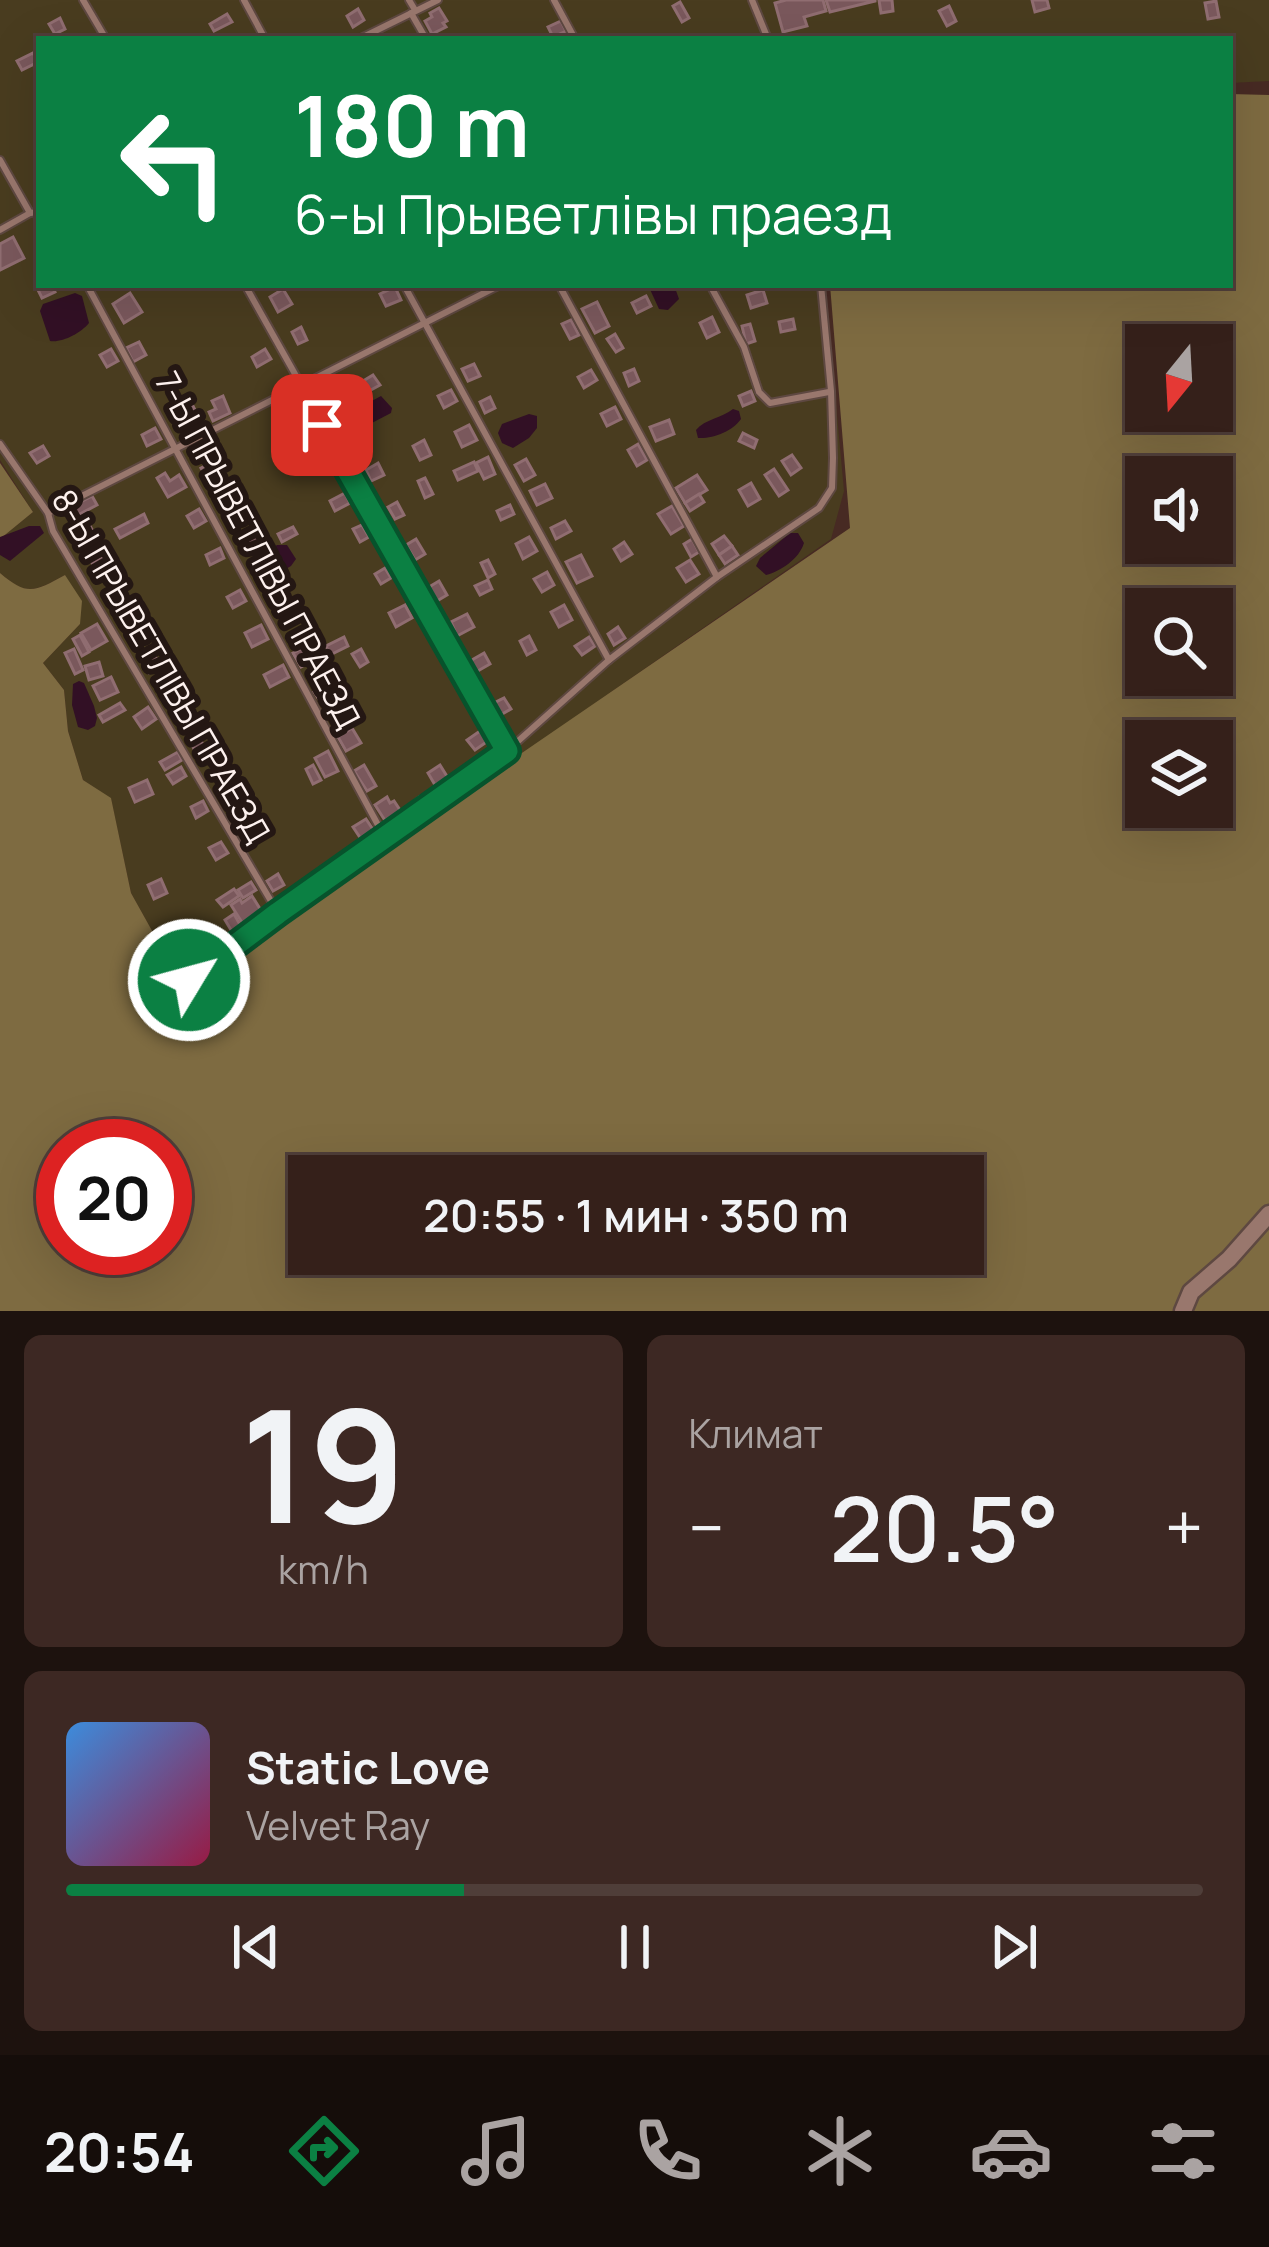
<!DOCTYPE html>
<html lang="ru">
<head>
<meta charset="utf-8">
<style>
  :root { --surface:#35201a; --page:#3d2823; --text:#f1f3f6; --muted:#aaa3a2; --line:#4f3e39; --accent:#0b8043 }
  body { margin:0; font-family:Manrope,sans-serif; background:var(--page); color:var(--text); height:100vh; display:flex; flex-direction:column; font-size:45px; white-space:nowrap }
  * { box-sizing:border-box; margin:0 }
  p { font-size:39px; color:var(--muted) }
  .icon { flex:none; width:66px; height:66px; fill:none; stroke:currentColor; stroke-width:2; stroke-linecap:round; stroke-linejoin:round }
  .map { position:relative; height:1311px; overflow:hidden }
  .panel { display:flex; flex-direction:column; gap:24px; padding:24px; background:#1d120e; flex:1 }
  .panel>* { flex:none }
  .hud { position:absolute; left:36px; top:36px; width:1197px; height:252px; border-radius:0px; box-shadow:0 12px 48px #0002,0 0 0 3px var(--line); background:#0b8043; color:#fff; overflow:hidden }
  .needle { width:78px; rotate:198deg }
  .fabs { position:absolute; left:1125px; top:324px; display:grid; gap:24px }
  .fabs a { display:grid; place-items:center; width:108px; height:108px; border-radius:0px; background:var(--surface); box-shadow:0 12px 48px #0002,0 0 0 3px var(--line); font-size:60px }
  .speed { position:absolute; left:36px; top:1119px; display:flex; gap:24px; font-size:60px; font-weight:700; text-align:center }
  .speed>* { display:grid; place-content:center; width:156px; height:156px; border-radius:50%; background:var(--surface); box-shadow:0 12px 48px #0002,0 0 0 3px var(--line); line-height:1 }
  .speed .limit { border:18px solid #d22; background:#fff; color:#111 }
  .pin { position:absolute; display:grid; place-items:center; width:102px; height:102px; color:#fff; margin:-51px; border-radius:24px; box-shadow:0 6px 18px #0006 }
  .me { position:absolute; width:132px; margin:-66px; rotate:53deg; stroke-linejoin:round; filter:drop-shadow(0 0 9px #0008) }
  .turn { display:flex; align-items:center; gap:42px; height:252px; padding:0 60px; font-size:54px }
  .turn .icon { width:156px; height:156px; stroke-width:2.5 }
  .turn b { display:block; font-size:84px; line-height:102px }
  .big { font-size:90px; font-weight:600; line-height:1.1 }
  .panel .card { flex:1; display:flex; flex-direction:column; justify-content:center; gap:18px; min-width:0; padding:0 42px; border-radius:18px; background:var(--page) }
  .panel .dial { align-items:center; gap:0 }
  .dial b { font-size:156px; line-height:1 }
  .song { display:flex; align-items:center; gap:36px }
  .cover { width:144px; height:144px; border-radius:18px; background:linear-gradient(135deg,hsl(210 70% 55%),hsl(340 70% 35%)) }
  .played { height:12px; border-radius:6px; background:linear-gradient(90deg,var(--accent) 35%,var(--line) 35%) }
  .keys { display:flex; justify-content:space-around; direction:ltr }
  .heat { display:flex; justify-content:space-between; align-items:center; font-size:66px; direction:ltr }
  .panel .tiles { flex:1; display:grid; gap:24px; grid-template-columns:1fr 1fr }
  .card:last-child { grid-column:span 2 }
  .trip { position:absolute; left:288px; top:1155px; width:696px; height:120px; border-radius:0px; background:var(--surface); box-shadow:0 12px 48px #0002,0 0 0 3px var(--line); font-weight:600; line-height:120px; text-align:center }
  .menu { display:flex; height:192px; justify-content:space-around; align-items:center; background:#150d0a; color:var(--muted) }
  .menu .icon { width:84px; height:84px }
  .menu .selected { color:var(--accent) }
  .menu b { font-size:54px; color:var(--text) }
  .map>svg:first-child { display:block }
</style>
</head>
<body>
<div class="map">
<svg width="1269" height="1311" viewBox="0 0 1269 1311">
  <rect width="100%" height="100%" fill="#472a23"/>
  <path fill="#493c1f" d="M0 0H1269V81L1230 83V39H39V285H825L844 491 831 539 184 989 131 893 111 799 83 780 68 731 64 690 43 663 80 624 65 575C35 591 27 597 0 573V539L33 512 0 460Z"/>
  <g fill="#7e6b41" fill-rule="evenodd">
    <path d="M1230 94 1269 95V1311H0V573C28 597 35 591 65 575L82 601 80 624 43 663 64 690 68 731 83 780 111 798 131 893 184 988 278 920 850 528 830 285H1230ZM1146 345H1212V411H1146ZM1146 477H1212V543H1146ZM1146 609H1212V675H1146ZM1146 741H1212V807H1146ZM63 1146H165V1248H63ZM309 1176H963V1254H309Z"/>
    <polygon points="0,463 33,512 0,539"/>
  </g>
  <g fill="#321025">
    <polygon points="648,285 674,285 679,299 668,310 659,309"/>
    <path d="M75 293 82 296 89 323C81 333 62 343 50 341L40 311 43 304Z"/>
    <polygon points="381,396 392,408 391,413 368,425 362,425 355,410"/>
    <path d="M733 409 739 411 741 419C733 431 713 439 698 438L696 430C705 419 722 418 733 409Z"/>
    <polygon points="529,414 537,416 537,428 529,438 513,448 502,443 498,433 502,424"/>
    <polygon points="29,526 40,526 44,533 10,561 0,555 0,537"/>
    <path d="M790 533H798L804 543C799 559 781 571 766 575L756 566 760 558Z"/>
    <path d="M277 545H287L296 559 291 566 272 577C264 574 257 566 257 558Z"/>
    <polygon points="79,681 84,683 94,706 97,718 95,726 88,730 78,727 72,705 73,684"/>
  </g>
  <g fill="#7a585c" stroke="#906d71" stroke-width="3">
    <polygon points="786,0 823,0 826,11 804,17 807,26 783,32 775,3"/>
    <polygon points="826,0 875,0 875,1 830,12"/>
    <polygon points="879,0 892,0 893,11 881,13"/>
    <polygon points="1032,0 1047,0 1049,8 1035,12"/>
    <polygon points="1216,1 1219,17 1208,19 1205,3"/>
    <polygon points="680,2 689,18 682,22 673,6"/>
    <polygon points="949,6 956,21 947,26 939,11"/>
    <polygon points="439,8 447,21 443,23 446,27 432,34 425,21 432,17 430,13"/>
    <polygon points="358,9 364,20 353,27 347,16"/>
    <polygon points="227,14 232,22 214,31 210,24"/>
    <polygon points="60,18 65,29 55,34 49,24"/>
    <polygon points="561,21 566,31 553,37 548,27"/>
    <polygon points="33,53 38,62 22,70 17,61"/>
    <polygon points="13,237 24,258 0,270 0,244"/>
    <polygon points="43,285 52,285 55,292 42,298 37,288"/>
    <polygon points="395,287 401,300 386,306 380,294"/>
    <polygon points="283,289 292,304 278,312 270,297"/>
    <polygon points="763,290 767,303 751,308 747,295"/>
    <polygon points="130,293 142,312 124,323 113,304"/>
    <polygon points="646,296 651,306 637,313 632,303"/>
    <polygon points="597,302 609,326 595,333 582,309"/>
    <polygon points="712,317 719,332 707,338 700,323"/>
    <polygon points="793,319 795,329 781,332 779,322"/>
    <polygon points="571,320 579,335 570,339 562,324"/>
    <polygon points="750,324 755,341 746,344 742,326"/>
    <polygon points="301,327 307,340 298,344 292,332"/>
    <polygon points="615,334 623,348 616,352 607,339"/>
    <polygon points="139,342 146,355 133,362 126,348"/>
    <polygon points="111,349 118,361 107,367 100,355"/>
    <polygon points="265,349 271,359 257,367 252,357"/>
    <polygon points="474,364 480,376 468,381 462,369"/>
    <polygon points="634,369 639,381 629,386 624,373"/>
    <polygon points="591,370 597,380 584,388 578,377"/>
    <polygon points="373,375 380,385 369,391 363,381"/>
    <polygon points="451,390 457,401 444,408 438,396"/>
    <polygon points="751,391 755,401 743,406 739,396"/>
    <polygon points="223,396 230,413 213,421 209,412 216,409 212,401"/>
    <polygon points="490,397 495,408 485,413 480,402"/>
    <polygon points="189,398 200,420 184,428 173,406"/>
    <polygon points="335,399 341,410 331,416 325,405"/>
    <polygon points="615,407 621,419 607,426 601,414"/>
    <polygon points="669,420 674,434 656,441 650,427"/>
    <polygon points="469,425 477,440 462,447 455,432"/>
    <polygon points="155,428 161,439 147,446 142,435"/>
    <polygon points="743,433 757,440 754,448 739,441"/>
    <polygon points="359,436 365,447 352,454 346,443"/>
    <polygon points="424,440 431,455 420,460 413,446"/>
    <polygon points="638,444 647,460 637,466 628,450"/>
    <polygon points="43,446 49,456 37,463 30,453"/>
    <polygon points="316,449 324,464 313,470 304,455"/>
    <polygon points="792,455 801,468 791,475 782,461"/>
    <polygon points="488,457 495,474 484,479 476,463"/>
    <polygon points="526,459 535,475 524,481 515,465"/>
    <polygon points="212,462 217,473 207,478 201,468"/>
    <polygon points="474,462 478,471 458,480 454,471"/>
    <polygon points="378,463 384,475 371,481 366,470"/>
    <polygon points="774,469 788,490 779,496 765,475"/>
    <polygon points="165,473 170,481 179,475 186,487 168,497 157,478"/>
    <polygon points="697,475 707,490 685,503 676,488"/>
    <polygon points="425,478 433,494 425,498 418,481"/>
    <polygon points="751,483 760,499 748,506 739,490"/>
    <polygon points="545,484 552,498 537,505 530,491"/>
    <polygon points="345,493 350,503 335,511 330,501"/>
    <polygon points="699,494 704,502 690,511 685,503"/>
    <polygon points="92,496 97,505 74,517 69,508"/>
    <polygon points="228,496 237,512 226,518 217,502"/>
    <polygon points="397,502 404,515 395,519 388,507"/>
    <polygon points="510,505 514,514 501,520 497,511"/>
    <polygon points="672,506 684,526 671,534 658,514"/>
    <polygon points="199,509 206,521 194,528 187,516"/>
    <polygon points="144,514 148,523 120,538 115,529"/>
    <polygon points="565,521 571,531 556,539 551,528"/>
    <polygon points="89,524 96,537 81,544 75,531"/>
    <polygon points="362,525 369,537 360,542 353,529"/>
    <polygon points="293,527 297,534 282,542 278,534"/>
    <polygon points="253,530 259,541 247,548 241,537"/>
    <polygon points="724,536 732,546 719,555 712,544"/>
    <polygon points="529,537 537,551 523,559 516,544"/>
    <polygon points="416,539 425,554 415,560 406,545"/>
    <polygon points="692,539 699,552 691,557 684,544"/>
    <polygon points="624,542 632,554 621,561 614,549"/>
    <polygon points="732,546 738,555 725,564 719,555"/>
    <polygon points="220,548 224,558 210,565 206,555"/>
    <polygon points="581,555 592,576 577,583 566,562"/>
    <polygon points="105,557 112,570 99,576 92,563"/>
    <polygon points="488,560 495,574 488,578 481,563"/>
    <polygon points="690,560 699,574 686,582 677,568"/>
    <polygon points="385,568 391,578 381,584 375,574"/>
    <polygon points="547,572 554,585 542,592 534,579"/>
    <polygon points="488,580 492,589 480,595 475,586"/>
    <polygon points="439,581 447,595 437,601 429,587"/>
    <polygon points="240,590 246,601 233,608 227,597"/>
    <polygon points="119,591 125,601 114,607 109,596"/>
    <polygon points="405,605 412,618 396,627 389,613"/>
    <polygon points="564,605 572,620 559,627 551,612"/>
    <polygon points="294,609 299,621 288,626 282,615"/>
    <polygon points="132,612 140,627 130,633 121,618"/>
    <polygon points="467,614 474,627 457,636 451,622"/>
    <polygon points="97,624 107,641 91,650 81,633"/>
    <polygon points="261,625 268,639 252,647 245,633"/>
    <polygon points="618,627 625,638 614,645 608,634"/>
    <polygon points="80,635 89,652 82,656 73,639"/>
    <polygon points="529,636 536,650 527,655 520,641"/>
    <polygon points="344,637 348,646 330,655 326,646"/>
    <polygon points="589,637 595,646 582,655 575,646"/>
    <polygon points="312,643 319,657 301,667 293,653"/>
    <polygon points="74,649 83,670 75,674 65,653"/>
    <polygon points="361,649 368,662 360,667 352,654"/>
    <polygon points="484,653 490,664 476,672 470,661"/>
    <polygon points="155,656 161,666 149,673 142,663"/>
    <polygon points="99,662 103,676 89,680 85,666"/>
    <polygon points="283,665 289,677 270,687 264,675"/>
    <polygon points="111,677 118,692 100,700 93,686"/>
    <polygon points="329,683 337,697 323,706 314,692"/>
    <polygon points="186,694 192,704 175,713 169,703"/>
    <polygon points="504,698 511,709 497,717 490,705"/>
    <polygon points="120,703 125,710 103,722 99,715"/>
    <polygon points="148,707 156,719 142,729 134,717"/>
    <polygon points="352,728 361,743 346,751 338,737"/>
    <polygon points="197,731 203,745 194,749 188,736"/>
    <polygon points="480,731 488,741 475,750 467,740"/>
    <polygon points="328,751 338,771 325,777 315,758"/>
    <polygon points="178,752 182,760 165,770 160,762"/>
    <polygon points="313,765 321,780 313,784 306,769"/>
    <polygon points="364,765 376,786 367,791 354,771"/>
    <polygon points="440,765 448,778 435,785 428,773"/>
    <polygon points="181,767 186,776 173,784 167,775"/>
    <polygon points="147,780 153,794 135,802 129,788"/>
    <polygon points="232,783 239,797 225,804 218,790"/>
    <polygon points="387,797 390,803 394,801 402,813 386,822 375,805"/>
    <polygon points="419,797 424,804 409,815 404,809"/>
    <polygon points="203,801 208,811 196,818 191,807"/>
    <polygon points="366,819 374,831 361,839 353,827"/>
    <polygon points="221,842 228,853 216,860 209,848"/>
    <polygon points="278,874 284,885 273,891 267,881"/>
    <polygon points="161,879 167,893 154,899 148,885"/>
    <polygon points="251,882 256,890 243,898 238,890"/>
    <polygon points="234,889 239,896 223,907 217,900"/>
    <polygon points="252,896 262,912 243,924 231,905 240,899 242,903"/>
    <polygon points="234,914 243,930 234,935 225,920"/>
    <polygon points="208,927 215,940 202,947 195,935"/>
  </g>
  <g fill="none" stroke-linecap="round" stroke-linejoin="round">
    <g stroke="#5e4841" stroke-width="10">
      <g id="lane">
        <polyline points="83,0 106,39"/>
        <polyline points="244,0 265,39"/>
        <polyline points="409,0 415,10"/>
        <polyline points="554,0 575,39"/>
        <polyline points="752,0 768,39"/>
        <polyline points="411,13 426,39"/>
        <polyline points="359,39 438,0"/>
        <polyline points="0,160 30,213"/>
        <polyline points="0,230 30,213 39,212"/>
        <polyline points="87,285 385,838"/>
        <polyline points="245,285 507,751"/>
        <polyline points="404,285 609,660"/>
        <polyline points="559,285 717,577"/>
        <polyline points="710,285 744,347 759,392 770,403 829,392"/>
        <polyline points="0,444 48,513 53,531 278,913"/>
        <polyline points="48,513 500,285"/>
        <polyline points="189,980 278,913 507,751 609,660 717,577 819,508 832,488 833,458 831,391 821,285"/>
      </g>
    </g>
    <g stroke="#5e4841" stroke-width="21">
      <polyline id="secondary" points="1183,1311 1191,1292 1229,1259 1269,1214"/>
    </g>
    <use href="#lane" stroke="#99776d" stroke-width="6"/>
    <use href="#secondary" stroke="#99776d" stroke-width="16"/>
  </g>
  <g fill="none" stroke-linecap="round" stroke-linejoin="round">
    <g stroke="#07532c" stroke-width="30">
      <polyline id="route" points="189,980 278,913 507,751 322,425"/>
    </g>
    <use href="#route" stroke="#0b8043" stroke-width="21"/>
  </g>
  <g text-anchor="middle" stroke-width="12" stroke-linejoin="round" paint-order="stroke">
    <g font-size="33" fill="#fdf1ee" stroke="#241713">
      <text transform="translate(258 550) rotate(62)" y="12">7-Ы ПРЫВЕТЛІВЫ ПРАЕЗД</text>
      <text transform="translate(161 666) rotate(60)" y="12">8-Ы ПРЫВЕТЛІВЫ ПРАЕЗД</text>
    </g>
  </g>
</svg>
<div class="fabs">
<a><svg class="needle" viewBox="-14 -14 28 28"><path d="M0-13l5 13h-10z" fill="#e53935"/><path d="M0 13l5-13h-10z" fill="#aaa3a2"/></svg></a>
<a><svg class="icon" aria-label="sound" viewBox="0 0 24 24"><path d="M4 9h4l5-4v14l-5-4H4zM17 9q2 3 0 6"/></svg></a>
<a><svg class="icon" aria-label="search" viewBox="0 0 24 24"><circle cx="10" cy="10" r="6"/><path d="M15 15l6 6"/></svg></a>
<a><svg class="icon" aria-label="layers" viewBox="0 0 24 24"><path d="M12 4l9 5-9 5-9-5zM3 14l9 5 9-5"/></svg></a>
</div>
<div class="speed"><div class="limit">20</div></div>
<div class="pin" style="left:322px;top:425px;background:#d93025"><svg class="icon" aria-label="arrive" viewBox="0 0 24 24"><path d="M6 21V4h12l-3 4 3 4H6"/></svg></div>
<svg class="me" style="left:189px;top:980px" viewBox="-20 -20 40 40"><circle r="17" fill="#0b8043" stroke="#fff" stroke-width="3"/><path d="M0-11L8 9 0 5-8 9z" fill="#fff"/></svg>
<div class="trip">20:55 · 1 мин · 350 m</div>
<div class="hud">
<div class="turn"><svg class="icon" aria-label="left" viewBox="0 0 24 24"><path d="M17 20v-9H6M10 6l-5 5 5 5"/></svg><div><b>180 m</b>6-ы Прыветлівы праезд</div></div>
</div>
</div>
<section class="panel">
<div class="tiles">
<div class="card dial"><b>19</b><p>km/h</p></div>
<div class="card"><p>Климат</p>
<div class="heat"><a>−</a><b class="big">20.5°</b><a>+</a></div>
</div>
<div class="card">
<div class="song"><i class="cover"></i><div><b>Static Love</b><p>Velvet Ray</p></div></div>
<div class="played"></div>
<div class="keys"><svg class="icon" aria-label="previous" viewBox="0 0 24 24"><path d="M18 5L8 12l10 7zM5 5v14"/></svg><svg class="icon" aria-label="pause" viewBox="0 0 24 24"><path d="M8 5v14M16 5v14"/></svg><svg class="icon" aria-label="next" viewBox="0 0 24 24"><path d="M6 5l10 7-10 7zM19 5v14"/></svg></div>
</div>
</div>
</section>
<nav class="menu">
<b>20:54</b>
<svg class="icon selected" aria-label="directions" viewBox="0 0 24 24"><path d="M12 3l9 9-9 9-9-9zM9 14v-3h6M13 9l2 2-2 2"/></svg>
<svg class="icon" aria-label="music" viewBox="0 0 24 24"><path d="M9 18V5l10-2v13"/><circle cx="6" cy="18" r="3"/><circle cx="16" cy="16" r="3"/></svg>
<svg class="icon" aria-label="phone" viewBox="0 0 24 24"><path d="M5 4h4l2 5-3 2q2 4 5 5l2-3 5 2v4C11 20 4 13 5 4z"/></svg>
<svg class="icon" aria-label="climate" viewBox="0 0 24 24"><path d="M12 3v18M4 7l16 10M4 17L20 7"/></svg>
<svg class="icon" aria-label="car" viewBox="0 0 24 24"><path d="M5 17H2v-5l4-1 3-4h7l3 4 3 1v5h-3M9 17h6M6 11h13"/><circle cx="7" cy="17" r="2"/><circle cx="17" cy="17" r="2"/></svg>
<svg class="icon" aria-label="filters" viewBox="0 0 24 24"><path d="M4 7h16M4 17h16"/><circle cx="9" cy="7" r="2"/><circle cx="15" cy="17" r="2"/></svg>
</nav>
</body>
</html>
